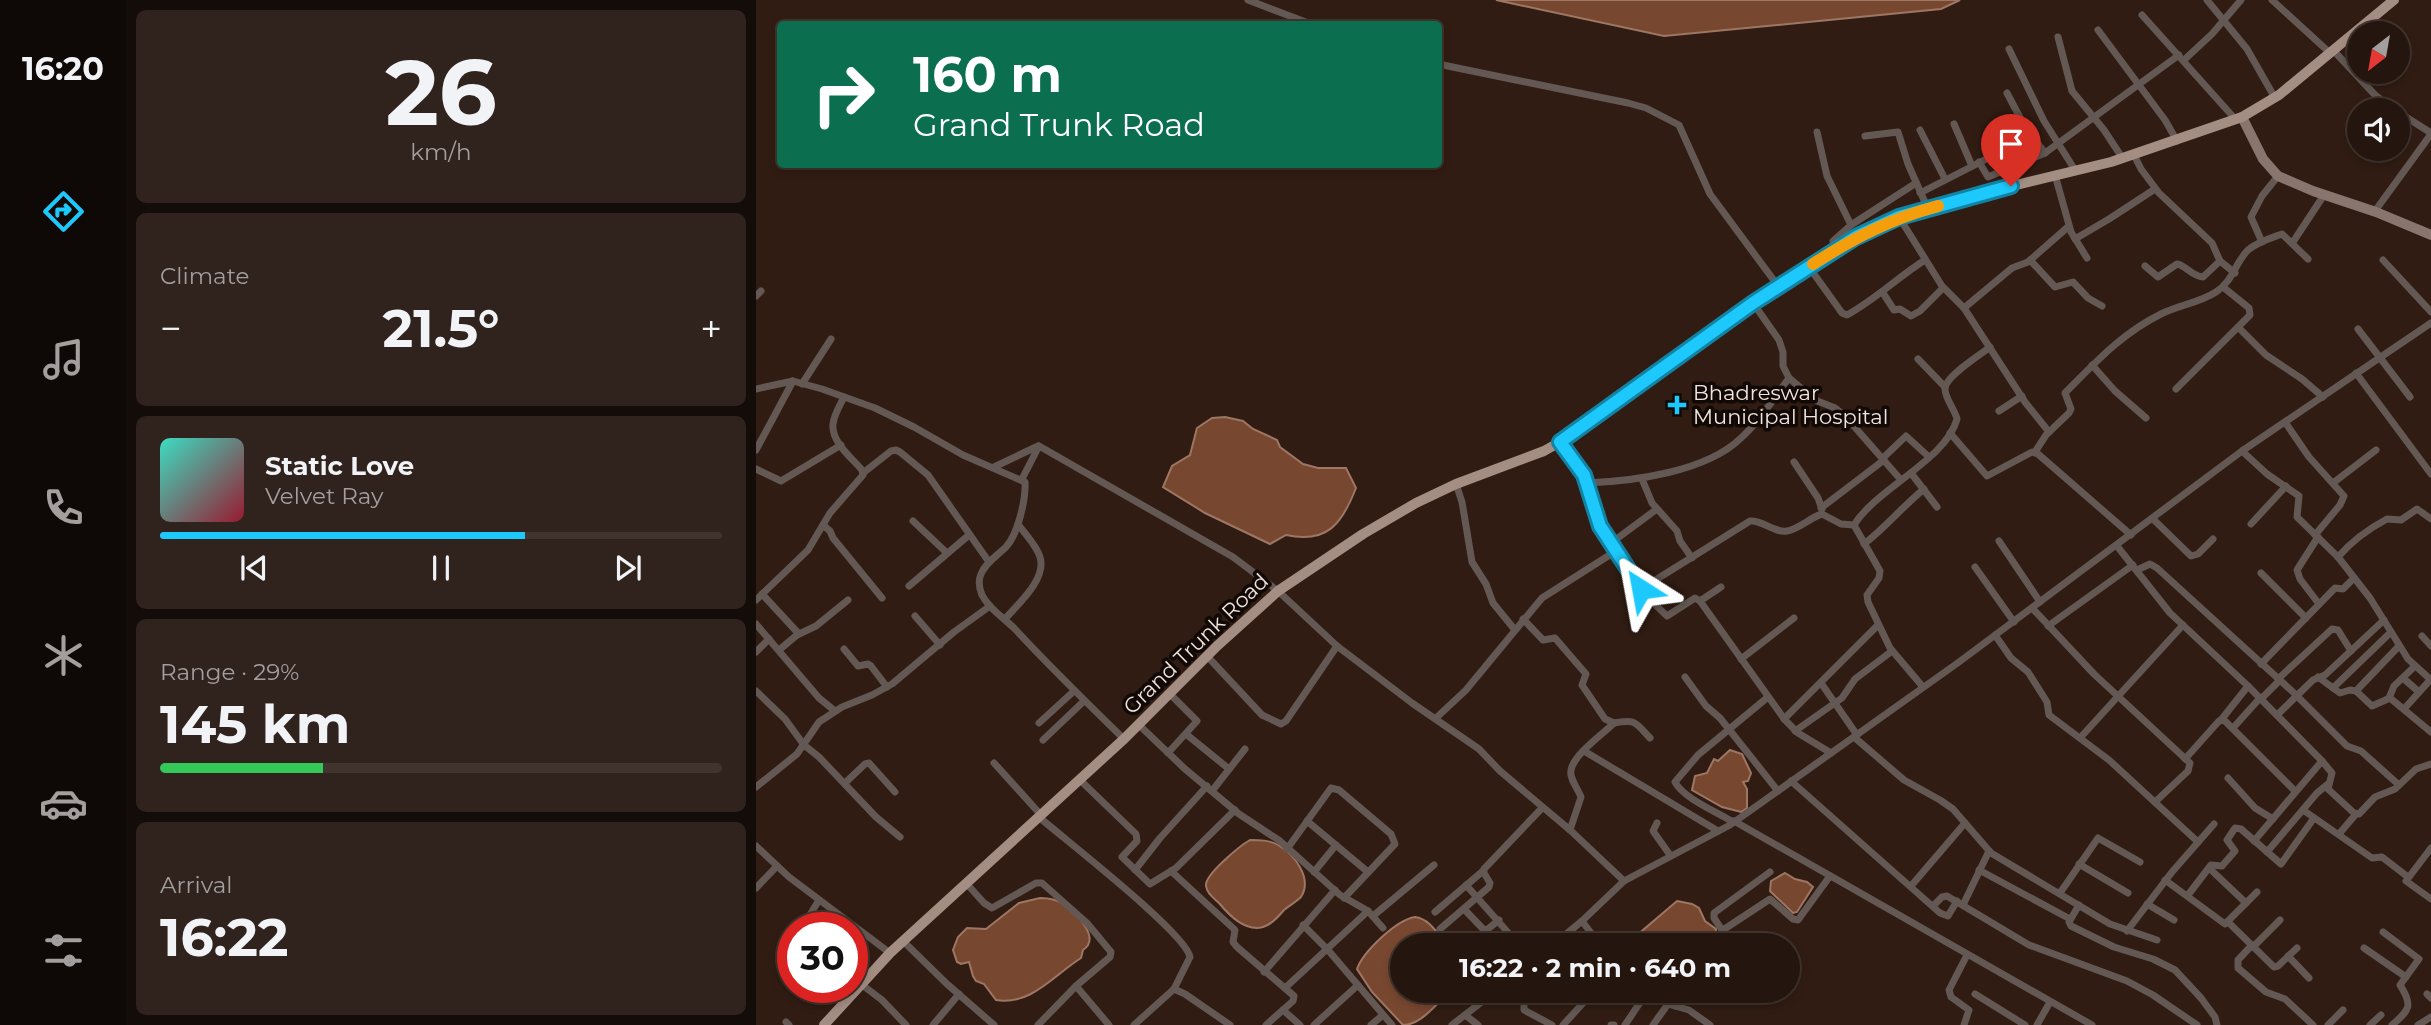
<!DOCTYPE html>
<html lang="en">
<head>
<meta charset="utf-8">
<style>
  :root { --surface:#24150e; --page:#30221c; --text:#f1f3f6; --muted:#a39f9e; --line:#41342e; --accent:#1dc9fc }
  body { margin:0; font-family:Montserrat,sans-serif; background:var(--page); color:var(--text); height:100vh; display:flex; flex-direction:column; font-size:26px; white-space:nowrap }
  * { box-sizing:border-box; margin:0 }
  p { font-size:23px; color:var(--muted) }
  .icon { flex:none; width:38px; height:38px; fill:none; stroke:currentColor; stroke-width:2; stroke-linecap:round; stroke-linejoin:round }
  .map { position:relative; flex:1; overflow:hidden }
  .side { display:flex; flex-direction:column; gap:10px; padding:10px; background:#140c08; width:630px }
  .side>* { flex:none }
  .hud { position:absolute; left:21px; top:21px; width:665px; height:147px; border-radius:7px; box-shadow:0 4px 10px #0003,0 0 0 2px var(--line); background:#0b6e4f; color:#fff; overflow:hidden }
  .needle { width:46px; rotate:211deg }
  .controls { position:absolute; left:1591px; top:21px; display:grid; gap:14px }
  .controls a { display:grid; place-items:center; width:63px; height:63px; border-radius:50%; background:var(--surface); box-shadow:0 4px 10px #0003,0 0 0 2px var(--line); font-size:35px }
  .speed { position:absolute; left:21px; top:912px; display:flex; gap:14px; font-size:35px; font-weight:700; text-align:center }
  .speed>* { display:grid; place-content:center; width:91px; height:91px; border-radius:50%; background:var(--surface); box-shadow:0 4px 10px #0003,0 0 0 2px var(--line); line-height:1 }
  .speed .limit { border:10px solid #d22; background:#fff; color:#111 }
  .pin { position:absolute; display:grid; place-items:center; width:60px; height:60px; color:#fff; margin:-72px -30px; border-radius:50% 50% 50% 0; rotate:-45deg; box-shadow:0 0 7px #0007 }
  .pin .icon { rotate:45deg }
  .me { position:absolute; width:77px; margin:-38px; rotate:326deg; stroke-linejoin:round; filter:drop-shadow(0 0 5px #0008) }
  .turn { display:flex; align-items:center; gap:24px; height:147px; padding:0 21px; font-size:32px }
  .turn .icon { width:91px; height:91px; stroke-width:2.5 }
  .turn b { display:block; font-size:49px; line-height:60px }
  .big { font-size:52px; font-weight:700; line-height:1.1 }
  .side .tile { flex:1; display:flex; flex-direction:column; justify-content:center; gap:10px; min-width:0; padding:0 24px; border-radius:10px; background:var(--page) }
  .side .dial { align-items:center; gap:0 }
  .dial b { font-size:91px; line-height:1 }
  .song { display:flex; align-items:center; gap:21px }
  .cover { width:84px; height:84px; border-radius:10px; background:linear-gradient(135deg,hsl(170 70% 55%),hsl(350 70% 35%)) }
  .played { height:7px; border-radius:4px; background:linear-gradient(90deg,var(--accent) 65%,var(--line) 65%) }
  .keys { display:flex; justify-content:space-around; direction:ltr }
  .heat { display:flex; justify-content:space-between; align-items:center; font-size:38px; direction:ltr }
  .charge { height:10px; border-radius:5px; background:linear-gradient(90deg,#34c759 29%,var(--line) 0) }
  .trip { position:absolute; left:634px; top:933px; width:410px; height:70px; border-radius:35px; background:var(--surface); box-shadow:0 4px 10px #0003,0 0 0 2px var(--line); font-weight:700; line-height:70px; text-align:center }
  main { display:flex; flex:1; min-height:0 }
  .dock { display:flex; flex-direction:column; width:126px; justify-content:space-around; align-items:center; background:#0e0806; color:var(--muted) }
  .dock .icon { width:49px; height:49px }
  .dock .selected { color:var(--accent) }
  .dock b { font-size:32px; color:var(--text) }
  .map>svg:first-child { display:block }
</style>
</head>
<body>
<main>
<nav class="dock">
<b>16:20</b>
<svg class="icon selected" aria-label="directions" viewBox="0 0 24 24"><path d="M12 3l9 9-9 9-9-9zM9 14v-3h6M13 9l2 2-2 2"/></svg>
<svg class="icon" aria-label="music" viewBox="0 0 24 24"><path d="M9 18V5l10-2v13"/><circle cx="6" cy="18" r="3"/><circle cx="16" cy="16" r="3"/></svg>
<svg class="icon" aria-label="phone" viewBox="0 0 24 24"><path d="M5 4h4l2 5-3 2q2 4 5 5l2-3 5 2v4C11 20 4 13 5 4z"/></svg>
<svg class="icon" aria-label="climate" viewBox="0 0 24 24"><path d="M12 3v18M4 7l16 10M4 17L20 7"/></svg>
<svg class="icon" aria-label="car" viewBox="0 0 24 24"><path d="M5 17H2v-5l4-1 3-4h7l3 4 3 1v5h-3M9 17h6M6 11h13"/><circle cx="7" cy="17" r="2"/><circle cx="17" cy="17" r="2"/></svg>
<svg class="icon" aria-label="filters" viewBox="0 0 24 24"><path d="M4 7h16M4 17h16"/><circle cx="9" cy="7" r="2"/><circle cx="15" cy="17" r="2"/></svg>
</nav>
<section class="side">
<div class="tile dial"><b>26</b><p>km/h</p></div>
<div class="tile"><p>Climate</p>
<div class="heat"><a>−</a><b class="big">21.5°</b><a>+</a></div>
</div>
<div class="tile">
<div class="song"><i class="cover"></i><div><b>Static Love</b><p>Velvet Ray</p></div></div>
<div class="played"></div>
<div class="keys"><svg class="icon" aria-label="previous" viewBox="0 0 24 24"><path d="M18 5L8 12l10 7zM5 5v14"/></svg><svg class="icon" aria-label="pause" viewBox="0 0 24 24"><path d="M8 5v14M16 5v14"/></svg><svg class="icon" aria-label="next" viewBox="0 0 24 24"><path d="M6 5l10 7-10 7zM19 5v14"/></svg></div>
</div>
<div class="tile"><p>Range · 29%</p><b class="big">145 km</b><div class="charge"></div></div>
<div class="tile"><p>Arrival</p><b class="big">16:22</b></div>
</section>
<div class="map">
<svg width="1675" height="1025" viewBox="0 0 1675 1025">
  <rect width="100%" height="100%" fill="#301c12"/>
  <g fill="#784730" stroke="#9d7664" stroke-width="2">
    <polygon points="740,0 1204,0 1185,9 908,36"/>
    <path d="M469 417 487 421 497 429 521 440 524 447 547 464 562 468H590L600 488C586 524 571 544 530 535L514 544 449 513 407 487 416 466 434 455 441 428 456 418Z"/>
    <polygon points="974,750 986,754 995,773 992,781 987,782 991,789 991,808 985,812 966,807 936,790 939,776 951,773 958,759 962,761"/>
    <path d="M494 840C503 840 514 840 522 845 538 854 557 878 545 897 540 902 534 905 528 910 523 916 515 925 507 927 489 932 473 915 463 903 458 898 451 894 450 886 448 875 485 845 494 840Z"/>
    <polygon points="1029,873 1039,879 1051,882 1057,887 1041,912 1037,913 1014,891 1015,881"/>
    <path d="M284 898C291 898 300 899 307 904 319 912 346 938 327 950L325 958C298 975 275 1006 240 1000L228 984 220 981 217 976 213 962 205 964 201 962 197 950 202 937 211 928 230 929 263 903Z"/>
    <polygon points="921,901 936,904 943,908 949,921 960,929 959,945 875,945 880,936"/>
    <path d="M659 917C674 919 681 933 691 945H646V990L696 991C681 1001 667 1025 647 1025L616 992 601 969C607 952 640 920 659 917Z"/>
  </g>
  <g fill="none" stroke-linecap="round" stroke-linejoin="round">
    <g stroke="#635853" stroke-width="7">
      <polyline points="492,0 555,24"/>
      <polyline points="1451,0 1491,49 1519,98"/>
      <polyline points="1516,0 1574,53"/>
      <polyline points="1386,15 1480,120"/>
      <polyline points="1342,30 1409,120 1421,141"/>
      <polyline points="1302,37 1316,91 1348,130 1367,159"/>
      <polyline points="1253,49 1288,121 1319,170"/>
      <polyline points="1577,50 1619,95 1639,110"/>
      <polyline points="1428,60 1456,34 1485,0"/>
      <polyline points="682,64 872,103 890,108 923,125 954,194 1022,286"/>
      <polyline points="1251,93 1269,127 1289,153"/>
      <polyline points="1642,112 1675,133"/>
      <polyline points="1198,124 1216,166"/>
      <polyline points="1164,130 1189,179"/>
      <polyline points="1061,132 1071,176 1095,225 1077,241 1083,248"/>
      <polyline points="1109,136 1142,132 1152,164 1172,209"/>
      <polyline points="1378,155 1385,169 1403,193 1456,243 1464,261 1479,273"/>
      <polyline points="1223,162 1232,177 1289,153 1423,55"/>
      <polyline points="1299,175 1315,232 1331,258"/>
      <polyline points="1164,193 1248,150"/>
      <polyline points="1619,211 1675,134"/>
      <polyline points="1143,217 1186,286 1208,308 1269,402 1293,432"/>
      <polyline points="1095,225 1160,183"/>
      <polyline points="1319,239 1353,219 1399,189"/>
      <polyline points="1506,242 1495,217 1506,196 1522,176"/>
      <polyline points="1537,242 1568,195"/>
      <polyline points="1274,260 1299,287 1317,282 1332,298 1346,306"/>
      <polyline points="1627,260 1675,312"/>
      <path d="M1389 266 1402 277 1421 264C1431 266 1435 276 1447 277L1464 261"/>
      <path d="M1053 267 1086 313 1091 315C1120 299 1142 277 1169 260"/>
      <polyline points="1127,293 1138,310 1144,309 1155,316 1164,311 1187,288"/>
      <polyline points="0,296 5,291"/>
      <polyline points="997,303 1023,340 1027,352 1027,366 1033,378 1059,400 1079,408 1090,417 1145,480"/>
      <polyline points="1208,308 1256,268 1272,262 1313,226"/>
      <polyline points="1483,328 1510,355 1546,379 1567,397"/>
      <polyline points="1602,329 1654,397"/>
      <polyline points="1162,359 1189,387"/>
      <polyline points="1336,365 1359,391 1390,418"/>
      <polyline points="1600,373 1675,474"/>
      <polyline points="46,384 75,339"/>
      <path d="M0 389 37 381 66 389 119 408 158 427 207 455 269 482C270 499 262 534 250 547 241 556 230 562 225 574 222 581 223 588 226 595 233 609 248 618 259 629 294 667 331 703 368 739"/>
      <polyline points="1420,389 1494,315 1493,308 1467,287"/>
      <polyline points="1243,411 1266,396"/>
      <polyline points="1529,422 1553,457 1588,496 1584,505 1559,535"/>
      <polyline points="1194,433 1231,476 1276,452 1282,454 1375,535"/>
      <polyline points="804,442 829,478 844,526 887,593 911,616 939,598 944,601 1029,720 1042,733 1075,753"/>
      <polyline points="0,450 37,381"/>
      <polyline points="1486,451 1511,474 1543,496 1541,517 1582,557 1614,598 1652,659 1675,680"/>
      <path d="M1279 452 1290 435 1313 413 1315 409 1309 393C1339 363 1366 333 1405 314 1423 305 1443 303 1460 292 1477 281 1479 263 1492 250 1501 242 1515 238 1526 234L1552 259"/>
      <polyline points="1127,458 1150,436 1173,457"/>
      <polyline points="1038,462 1062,498 1066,509"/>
      <polyline points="238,467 282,446"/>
      <polyline points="0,469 25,481 85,445"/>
      <polyline points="107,473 135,451 140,450 144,452 172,475 233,562"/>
      <polyline points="1155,473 1181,507"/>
      <polyline points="266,479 283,446 477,557 522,591 581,646 656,703 723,749 744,771 814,830 868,881"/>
      <polyline points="886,479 896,503 921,531 924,541 936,558"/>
      <path d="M831 483C878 481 950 472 985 438 1004 421 1018 398 1033 378"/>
      <polyline points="1577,483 1620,450"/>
      <polyline points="700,484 706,502 716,562 730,584 737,603 759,630"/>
      <polyline points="1065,508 1128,460"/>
      <polyline points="1397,519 1435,556 1442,554 1457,539"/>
      <polyline points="157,521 191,553"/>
      <polyline points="1495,524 1530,486"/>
      <polyline points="67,525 74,531 77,538 126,598"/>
      <polyline points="1562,537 1541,570 1544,579 1563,604"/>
      <polyline points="1243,541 1284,602"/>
      <polyline points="855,543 901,509"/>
      <path d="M1108 544C1130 527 1146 507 1168 489"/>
      <polyline points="1361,546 1414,613 1492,686 1566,761 1576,773 1572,789 1598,813 1603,814 1619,797 1639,789 1660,769 1675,764"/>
      <path d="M1582 557C1596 541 1612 529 1631 519L1645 520 1661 509 1675 519"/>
      <polyline points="1219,567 1258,622"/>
      <polyline points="1381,570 1394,564 1401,568 1537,692 1591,746 1605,751 1643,785"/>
      <polyline points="1505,573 1550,618"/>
      <polyline points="153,586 213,535"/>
      <path d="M885 589 994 521C1007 520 1018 533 1031 531 1043 529 1055 517 1066 514L1085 524 1098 525"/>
      <polyline points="6,594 43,634"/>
      <path d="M0 600 52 550 74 513 107 475 106 470C96 458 75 442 77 424 78 415 84 405 88 397"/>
      <polyline points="944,601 965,587"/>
      <polyline points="1276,608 1338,674 1434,763 1432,771 1399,802"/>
      <polyline points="159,616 184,645"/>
      <path d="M249 619C262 604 291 579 284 557 281 546 269 534 262 524"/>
      <path d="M767 619 787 640 799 638 830 674 826 685 849 719 858 723C880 719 879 722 894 738"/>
      <polyline points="0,624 63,698 79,711"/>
      <polyline points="1292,626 1377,565"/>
      <polyline points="1239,635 1255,658 1272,672 1291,702 1293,715 1353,760 1442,842"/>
      <polyline points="1666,636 1675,646"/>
      <polyline points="88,649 102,666 112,664 115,666 131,687"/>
      <polyline points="23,650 41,635 60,626 92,600"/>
      <polyline points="0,652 13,639"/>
      <polyline points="451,656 506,715 525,724 530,721 581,646"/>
      <polyline points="985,659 1038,618"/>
      <polyline points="1505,664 1579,588 1587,589 1598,578"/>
      <polyline points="929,677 950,706 964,718 1022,791"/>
      <polyline points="1562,677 1584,693 1594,690 1600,691 1643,646"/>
      <polyline points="1647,678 1663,692"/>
      <polyline points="1522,679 1576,629 1582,630 1595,651"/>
      <polyline points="1065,683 1101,735"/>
      <path d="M1167 687 1134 648 1112 602 1111 595 1123 578 1124 571 1098 525C1121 488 1190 460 1201 419 1199 410 1188 397 1189 388 1190 376 1224 355 1234 347"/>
      <polyline points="1577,688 1635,632"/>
      <polyline points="0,691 29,719 48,745 63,757 120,817 144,837"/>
      <polyline points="1600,691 1616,706 1634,698 1675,732"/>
      <polyline points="1633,698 1638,686 1659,666"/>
      <polyline points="1505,699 1524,680"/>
      <polyline points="1648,709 1674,680"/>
      <polyline points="1521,715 1557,680 1569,675 1628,620"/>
      <polyline points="680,718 710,690 786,598 860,551"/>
      <polyline points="1028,719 1122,625"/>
      <polyline points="1465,720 1492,686"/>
      <polyline points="283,723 318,691"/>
      <polyline points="383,725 429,769 483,814 524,841 584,895 612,911 627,928"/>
      <polyline points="1477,728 1504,698"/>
      <polyline points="1039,731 1086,698 1099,679 1136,651"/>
      <polyline points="430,734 473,769"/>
      <polyline points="1098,737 1148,780 1184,800 1197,809 1235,853 1354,924 1401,940"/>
      <polyline points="1324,738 1427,625"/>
      <polyline points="287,740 328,701"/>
      <polyline points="828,751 962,831"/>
      <polyline points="412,753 441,721 414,694"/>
      <polyline points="1429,759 1463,721 1468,720 1539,791"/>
      <polyline points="238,763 285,815"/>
      <polyline points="1472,778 1499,808 1517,819"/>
      <polyline points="324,780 380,834 381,841 366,857 394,884 420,868 479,810"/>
      <polyline points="1035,781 1184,913 1192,916 1201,901"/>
      <polyline points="89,783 109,764 113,763 139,792"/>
      <polyline points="0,787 41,754 63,722 86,707 116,695 136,684 198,632 234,606"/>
      <polyline points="456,791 489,749"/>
      <polyline points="1547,810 1616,858 1626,857 1652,877"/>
      <path d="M283 817C308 839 430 933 434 957L418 989 378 1025"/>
      <polyline points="551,821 612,872"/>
      <polyline points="978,821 1336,1025"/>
      <path d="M977 822C961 812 927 798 919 782L942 755 1012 697"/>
      <polyline points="901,823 897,831 914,855"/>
      <path d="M814 830 825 797C822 789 813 778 815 770 818 754 847 734 858 723"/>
      <polyline points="1583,834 1600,814"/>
      <polyline points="1498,841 1566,761"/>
      <polyline points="0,846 33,877 134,953"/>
      <polyline points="1675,848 1650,881 1675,899"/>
      <polyline points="531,849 575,788 583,790 635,834 639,844 588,898"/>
      <polyline points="1511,852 1561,793 1572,784"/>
      <polyline points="1323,864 1372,893"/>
      <polyline points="1453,868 1490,903"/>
      <polyline points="379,870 404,838 451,786"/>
      <polyline points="1223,870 1314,919"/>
      <polyline points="415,871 479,930 477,942 481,947 538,996 537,1001 510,1025"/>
      <polyline points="558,872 580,845"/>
      <polyline points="1409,880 1469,924 1501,892"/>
      <polyline points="210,883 228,903 236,908 280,883 286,883 331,923 355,952 354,957 320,986 282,1025"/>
      <polyline points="710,885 763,945"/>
      <polyline points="1155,886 1209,823"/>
      <polyline points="0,888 21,866"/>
      <polyline points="1304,893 1342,838 1384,862"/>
      <polyline points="1432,895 1455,865 1466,866 1479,851 1471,840 1479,828 1485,829 1525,864 1558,818"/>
      <polyline points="1391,904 1418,920"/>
      <polyline points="1207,905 1233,851"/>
      <polyline points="1323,905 1313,922 1315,926 1358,947 1397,959 1419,970 1445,998 1459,1017 1461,1025"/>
      <polyline points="1177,906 1186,897 1191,896 1273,945 1371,981 1397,995 1441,1025"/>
      <polyline points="708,909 729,931"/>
      <polyline points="679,912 727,871"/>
      <polyline points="617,916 678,865"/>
      <polyline points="826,921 844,945"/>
      <polyline points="1472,922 1518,967 1522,966 1541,948"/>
      <polyline points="547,925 572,950 636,1025"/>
      <polyline points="46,928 63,900"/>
      <polyline points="684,929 733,887 734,883 728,873 728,869 786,808"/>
      <polyline points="967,930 1014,899 1037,919 1042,920 1074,876"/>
      <polyline points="1371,931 1416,872 1458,824"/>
      <path d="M1627 932 1663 959 1644 985C1657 1005 1654 1010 1636 1025"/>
      <polyline points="147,941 191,984 238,1025"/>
      <polyline points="712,945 743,920"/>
      <polyline points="797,945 826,921 868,881 974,825 1203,662 1486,451 1675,323"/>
      <polyline points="976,945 958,918 958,913 1014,872"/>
      <polyline points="1496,945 1482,960 1482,968 1510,992 1529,999 1557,1025"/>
      <polyline points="1497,947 1524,920"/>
      <polyline points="1608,948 1650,977"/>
      <polyline points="1532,956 1553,978"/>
      <polyline points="508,972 579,890"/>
      <polyline points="105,984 126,1000 150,1025"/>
      <polyline points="320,986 353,1025"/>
      <polyline points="529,988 612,911"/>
      <polyline points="418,989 429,994 474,1025"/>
      <polyline points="757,990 768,1001 768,1010 796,1025"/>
      <polyline points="890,990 912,1004 933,1010 954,1025"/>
      <polyline points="1219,994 1269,1025"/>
      <polyline points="1671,994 1675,998"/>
      <polyline points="768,1003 784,990"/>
      <polyline points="920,1006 934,990"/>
      <polyline points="527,1010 544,1025"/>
      <polyline points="709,1015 722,1025"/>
      <polyline points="30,1022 33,1025"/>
      <polyline points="177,1025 203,994"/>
      <polyline points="558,1025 602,985"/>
      <polyline points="615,1025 627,1015"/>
      <polyline points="696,1025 741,990"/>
      <polyline points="807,1025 839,990"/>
      <polyline points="855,1025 858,1025"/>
      <polyline points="869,1025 891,992"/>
      <polyline points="897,1025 912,1004"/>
      <polyline points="1208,1025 1213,1010 1195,997 1193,990 1211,955"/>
      <polyline points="1281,1025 1294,1002"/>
      <polyline points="1572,1025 1587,1010"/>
      <polyline points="1614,1025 1625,1015"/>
      <polyline points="1662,1025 1675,1017"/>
    </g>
    <polyline stroke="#88766e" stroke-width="10" points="1486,117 1507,159 1522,176 1557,191 1620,212 1675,235"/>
    <polyline stroke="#a48e84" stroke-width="10" points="68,1025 134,953 368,739 461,646 522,591 607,534 660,503 700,484 788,451 804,442 997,303 1100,237 1143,217 1211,197 1355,162 1486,117 1523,95 1638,0"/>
  </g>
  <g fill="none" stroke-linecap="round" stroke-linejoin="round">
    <g stroke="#1383a4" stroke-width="18">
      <polyline id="route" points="885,589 844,526 828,475 804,442 997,303 1100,237 1143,217 1255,186"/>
    </g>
    <use href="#route" stroke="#1dc9fc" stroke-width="12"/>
    <path stroke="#f59e0b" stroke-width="12" d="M1057 264C1098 238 1134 219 1182 206"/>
  </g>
  <path fill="#1dc9fc" stroke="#110905" stroke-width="2.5" d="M917.5 394.5h7v7h7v7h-7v7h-7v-7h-7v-7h7z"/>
  <g text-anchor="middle" stroke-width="7" stroke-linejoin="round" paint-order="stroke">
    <g font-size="21" fill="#f2e3dc" stroke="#110905" text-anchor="start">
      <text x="937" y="400">Bhadreswar<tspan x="937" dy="24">Municipal Hospital</tspan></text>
    </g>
    <g font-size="21" fill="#f2e3dc" stroke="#110905">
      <text transform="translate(440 644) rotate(-44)" y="7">Grand Trunk Road</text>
    </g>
  </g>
</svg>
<div class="controls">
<a><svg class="needle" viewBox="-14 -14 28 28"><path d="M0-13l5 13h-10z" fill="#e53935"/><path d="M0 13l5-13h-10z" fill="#a39f9e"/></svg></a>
<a><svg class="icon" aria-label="sound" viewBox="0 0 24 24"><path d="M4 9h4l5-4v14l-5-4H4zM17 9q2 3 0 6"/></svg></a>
</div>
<div class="speed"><div class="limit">30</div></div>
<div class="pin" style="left:1255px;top:186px;background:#d93025"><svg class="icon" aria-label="arrive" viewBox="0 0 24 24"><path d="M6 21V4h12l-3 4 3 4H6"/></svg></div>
<svg class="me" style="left:885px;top:589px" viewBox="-20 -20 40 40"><path d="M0-17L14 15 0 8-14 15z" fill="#1dc9fc" stroke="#fff" stroke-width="4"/></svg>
<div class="trip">16:22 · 2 min · 640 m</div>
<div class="hud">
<div class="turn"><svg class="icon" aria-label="right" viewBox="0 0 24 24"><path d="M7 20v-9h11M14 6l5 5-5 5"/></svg><div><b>160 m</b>Grand Trunk Road</div></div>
</div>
</div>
</main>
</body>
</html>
